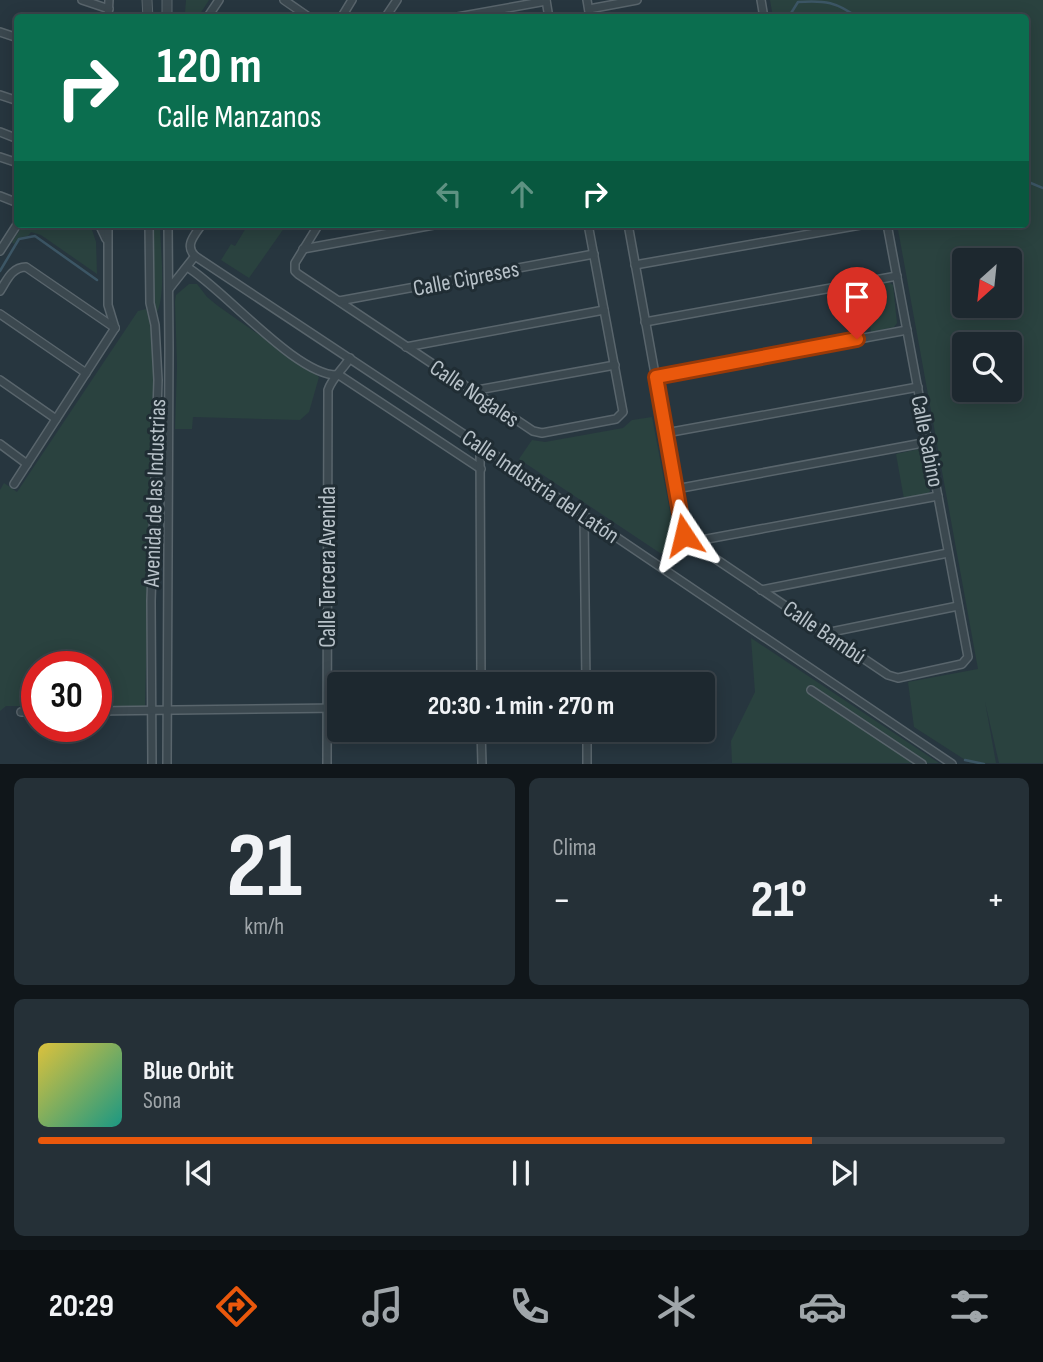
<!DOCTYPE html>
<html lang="es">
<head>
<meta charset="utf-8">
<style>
  :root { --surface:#1d282f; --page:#253037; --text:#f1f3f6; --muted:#a0a6aa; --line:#3b444b; --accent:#ea580c }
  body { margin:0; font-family:"Sofia Sans Condensed",sans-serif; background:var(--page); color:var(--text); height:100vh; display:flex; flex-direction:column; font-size:26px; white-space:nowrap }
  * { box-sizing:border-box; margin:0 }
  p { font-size:23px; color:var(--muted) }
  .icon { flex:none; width:38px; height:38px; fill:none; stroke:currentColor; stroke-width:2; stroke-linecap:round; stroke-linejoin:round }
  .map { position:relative; height:764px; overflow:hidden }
  .sheet { display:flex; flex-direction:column; gap:14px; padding:14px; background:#10161a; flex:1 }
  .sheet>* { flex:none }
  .hud { position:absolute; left:14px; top:14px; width:1015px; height:214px; border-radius:7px; box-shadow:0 4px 18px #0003,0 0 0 2px var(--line); background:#0b6e4f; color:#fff; overflow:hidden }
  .needle { width:46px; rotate:207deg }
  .controls { position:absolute; left:952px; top:248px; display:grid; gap:14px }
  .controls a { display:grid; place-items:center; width:70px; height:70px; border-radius:7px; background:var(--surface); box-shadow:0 4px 18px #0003,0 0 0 2px var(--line); font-size:35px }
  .speed { position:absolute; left:21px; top:651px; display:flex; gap:14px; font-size:35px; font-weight:700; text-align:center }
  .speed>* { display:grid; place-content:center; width:91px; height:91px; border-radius:50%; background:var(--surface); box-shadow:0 4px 18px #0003,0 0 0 2px var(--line); line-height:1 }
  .speed .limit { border:10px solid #d22; background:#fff; color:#111 }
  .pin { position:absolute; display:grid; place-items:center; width:60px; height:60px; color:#fff; margin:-72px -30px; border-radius:50% 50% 50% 0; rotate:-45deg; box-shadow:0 0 7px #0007 }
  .pin .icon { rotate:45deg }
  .me { position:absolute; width:77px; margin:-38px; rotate:350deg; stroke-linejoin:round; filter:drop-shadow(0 0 5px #0008) }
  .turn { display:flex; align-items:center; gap:24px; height:147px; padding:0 28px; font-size:32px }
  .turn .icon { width:91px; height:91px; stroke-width:2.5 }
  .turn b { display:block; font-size:49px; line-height:60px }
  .lanes { display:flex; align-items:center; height:66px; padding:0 28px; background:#0003; justify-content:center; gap:35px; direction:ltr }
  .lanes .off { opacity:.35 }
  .big { font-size:52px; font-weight:700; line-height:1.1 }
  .sheet .tile { flex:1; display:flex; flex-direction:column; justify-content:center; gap:10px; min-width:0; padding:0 24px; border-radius:10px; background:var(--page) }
  .sheet .dial { align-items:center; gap:0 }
  .dial b { font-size:91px; line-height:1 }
  .song { display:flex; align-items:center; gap:21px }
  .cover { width:84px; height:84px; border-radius:10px; background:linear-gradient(135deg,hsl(50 70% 55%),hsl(170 70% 35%)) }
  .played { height:7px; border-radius:4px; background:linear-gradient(90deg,var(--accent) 80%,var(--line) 80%) }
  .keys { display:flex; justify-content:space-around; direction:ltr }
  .heat { display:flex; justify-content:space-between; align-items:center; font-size:38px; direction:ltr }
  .sheet .tiles { flex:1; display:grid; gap:14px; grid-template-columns:1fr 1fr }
  .tile:last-child { grid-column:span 2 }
  .trip { position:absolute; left:327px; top:672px; width:388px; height:70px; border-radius:7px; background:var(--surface); box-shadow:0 4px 18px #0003,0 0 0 2px var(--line); font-weight:700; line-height:70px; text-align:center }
  .tab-bar { display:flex; height:112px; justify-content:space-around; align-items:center; background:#0c1013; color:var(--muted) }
  .tab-bar .icon { width:49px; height:49px }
  .tab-bar .on { color:var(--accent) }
  .tab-bar b { font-size:32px; color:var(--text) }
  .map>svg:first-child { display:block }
</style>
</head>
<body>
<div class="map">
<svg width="1043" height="764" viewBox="0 0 1043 764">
  <rect width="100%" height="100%" fill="#27363f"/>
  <g fill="#2a423f" fill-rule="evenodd">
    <polygon points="186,0 209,0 198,17 177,17 177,14 185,13"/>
    <path d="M770 0H1043V763H999L985 702 996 763H970L914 727 908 682 978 669 897 224H1026V18L773 17ZM964 261H1010V306H964ZM964 345H1010V390H964Z"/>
    <polygon points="24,224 90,224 96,242 97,274 41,235 31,232 28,236 18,238 14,244 12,242"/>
    <path d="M154 224H160C160 246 167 296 156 314L154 308Z"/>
    <polygon points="240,224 287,224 249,278 221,260 231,244 235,246 246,228"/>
    <polygon points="887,281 893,285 897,323 894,327 871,332 863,286"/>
    <polygon points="189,284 197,284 207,297 218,306 319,377 309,412 300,420 193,417 192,429 175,429 177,366 175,302 176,295"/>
    <polygon points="146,309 152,328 154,354 145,707 96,706 96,667 37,667 37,706 6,706 0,711 0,490 4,483 17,492 138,311"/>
    <polygon points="652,417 675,538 666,553 660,553 519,459 532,440 545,442 623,428 632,420"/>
    <polygon points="919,449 925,453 930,491 927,494 904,499 896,454"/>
    <polygon points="751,638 939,763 732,763 731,741 755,692"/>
  </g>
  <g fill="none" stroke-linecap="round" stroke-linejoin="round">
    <g stroke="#3c5665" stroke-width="2.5">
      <path d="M788 18 798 2C825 0 837 2 858 18"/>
      <polyline points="1026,181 1043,188"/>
      <polyline points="0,271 19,239 35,236 97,280"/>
      <polyline points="965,760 984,764"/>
    </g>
    <g stroke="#59656c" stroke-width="10">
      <g id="minor">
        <polyline points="82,0 109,9"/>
        <polyline points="284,0 310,18"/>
        <polyline points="546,0 549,18"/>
        <polyline points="587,0 590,18"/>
        <polyline points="761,0 764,18"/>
        <polyline points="589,9 637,0"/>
        <polyline points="108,18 109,0"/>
        <polyline points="207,18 219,0"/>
        <polyline points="341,18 352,0"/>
        <polyline points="385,18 397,0"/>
        <polyline points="452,18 546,1"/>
        <polyline points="0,32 18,38"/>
        <polyline points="0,95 18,101"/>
        <polyline points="0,132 18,139"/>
        <polyline points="0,157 18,163"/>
        <polyline points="0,196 18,203"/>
        <polyline points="99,224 106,239"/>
        <polyline points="108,224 108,305 115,328"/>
        <polyline points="149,224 150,303 155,325 158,380 151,601 152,764"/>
        <path d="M202 224C195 235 184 245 195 256L480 445 952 764"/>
        <polyline points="319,224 295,263 295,271 298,274 533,431 542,433 616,419 623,412 588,224"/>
        <polyline points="628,224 684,535 698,547 888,675 898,678 962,664 968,657 887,224"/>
        <polyline points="303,249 439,224"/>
        <polyline points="0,251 18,223"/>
        <polyline points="635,265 866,224"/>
        <path d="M187 267C224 289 298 378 339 375"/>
        <polyline points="169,289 195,256"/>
        <path d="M0 291C7 280 12 267 26 267L115 328"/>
        <polyline points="339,301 594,254"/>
        <polyline points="0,314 86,373"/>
        <polyline points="645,322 897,276"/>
        <polyline points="406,347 604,310"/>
        <polyline points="339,375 481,469"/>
        <polyline points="656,377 907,330"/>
        <polyline points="0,380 56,419"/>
        <polyline points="472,391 615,365"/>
        <polyline points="666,433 918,387"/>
        <polyline points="0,444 27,464"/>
        <polyline points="480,445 481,684"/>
        <polyline points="14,484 115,328"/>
        <polyline points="676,489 928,442"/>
        <polyline points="584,516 586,684"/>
        <polyline points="691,542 938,496"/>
        <polyline points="761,590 948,553"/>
        <polyline points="826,633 958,606"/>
        <polyline points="811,690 922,764"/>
        <polyline points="96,711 340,708"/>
        <polyline points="21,712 37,712"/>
        <polyline points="481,730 482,764"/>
        <polyline points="587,730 587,764"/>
        <polyline points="167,764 169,348 168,224"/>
        <path d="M327 764 328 390C332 378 343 369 350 358"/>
      </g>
    </g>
    <g stroke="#59656c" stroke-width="11">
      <g id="tertiary">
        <polyline points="147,0 148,18"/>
        <polyline points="167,0 167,18"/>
      </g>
    </g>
    <use href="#minor" stroke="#3b484f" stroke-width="7"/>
    <use href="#tertiary" stroke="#3b484f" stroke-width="9"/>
  </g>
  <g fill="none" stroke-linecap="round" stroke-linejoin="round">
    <g stroke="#983908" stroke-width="18">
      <polyline id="route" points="684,535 656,377 857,339"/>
    </g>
    <use href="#route" stroke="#ea580c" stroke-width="12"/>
  </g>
  <g text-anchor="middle" stroke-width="6" stroke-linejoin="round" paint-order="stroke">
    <g font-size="23" fill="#b8c2c9" stroke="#202d34">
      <text transform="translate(466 278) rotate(-11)" y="8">Calle Cipreses</text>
      <text transform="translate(475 393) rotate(34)" y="8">Calle Nogales</text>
      <text transform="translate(928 441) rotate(79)" y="8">Calle Sabino</text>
      <text transform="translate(541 486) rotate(34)" y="8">Calle Industria del Latón</text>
      <text transform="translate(154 493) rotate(-88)" y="8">Avenida de las Industrias</text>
      <text transform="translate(327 567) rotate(-90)" y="8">Calle Tercera Avenida</text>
      <text transform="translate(825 632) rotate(34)" y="8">Calle Bambú</text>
    </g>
  </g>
</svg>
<div class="controls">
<a><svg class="needle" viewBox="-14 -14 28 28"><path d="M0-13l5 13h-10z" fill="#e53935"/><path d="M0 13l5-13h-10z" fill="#a0a6aa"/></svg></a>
<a><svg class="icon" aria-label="search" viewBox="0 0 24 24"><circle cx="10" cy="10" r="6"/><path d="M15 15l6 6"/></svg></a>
</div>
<div class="speed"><div class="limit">30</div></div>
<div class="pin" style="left:857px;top:339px;background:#d93025"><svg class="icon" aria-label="arrive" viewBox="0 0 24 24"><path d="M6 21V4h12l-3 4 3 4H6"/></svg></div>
<svg class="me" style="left:684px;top:535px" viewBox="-20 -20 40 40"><path d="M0-17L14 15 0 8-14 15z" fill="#ea580c" stroke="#fff" stroke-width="4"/></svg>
<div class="trip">20:30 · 1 min · 270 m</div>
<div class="hud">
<div class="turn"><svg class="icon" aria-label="right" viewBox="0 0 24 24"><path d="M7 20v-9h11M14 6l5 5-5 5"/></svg><div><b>120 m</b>Calle Manzanos</div></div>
<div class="lanes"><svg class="icon off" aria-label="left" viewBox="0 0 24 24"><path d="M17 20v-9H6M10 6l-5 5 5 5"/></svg><svg class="icon off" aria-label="ahead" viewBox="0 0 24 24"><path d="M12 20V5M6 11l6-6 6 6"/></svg><svg class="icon" aria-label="right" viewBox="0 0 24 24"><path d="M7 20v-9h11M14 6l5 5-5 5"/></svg></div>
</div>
</div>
<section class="sheet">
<div class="tiles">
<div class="tile dial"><b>21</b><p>km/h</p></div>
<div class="tile"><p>Clima</p>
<div class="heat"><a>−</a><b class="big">21°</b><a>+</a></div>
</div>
<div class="tile">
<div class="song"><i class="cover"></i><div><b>Blue Orbit</b><p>Sona</p></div></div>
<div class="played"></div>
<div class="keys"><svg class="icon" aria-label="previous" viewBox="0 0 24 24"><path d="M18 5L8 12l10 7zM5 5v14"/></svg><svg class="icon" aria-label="pause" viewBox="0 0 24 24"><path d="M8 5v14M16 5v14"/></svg><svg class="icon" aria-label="next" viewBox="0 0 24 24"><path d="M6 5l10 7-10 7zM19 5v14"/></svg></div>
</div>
</div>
</section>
<nav class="tab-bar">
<b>20:29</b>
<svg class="icon on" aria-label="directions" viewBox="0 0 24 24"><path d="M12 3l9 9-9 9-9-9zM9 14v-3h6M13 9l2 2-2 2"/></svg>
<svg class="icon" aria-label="music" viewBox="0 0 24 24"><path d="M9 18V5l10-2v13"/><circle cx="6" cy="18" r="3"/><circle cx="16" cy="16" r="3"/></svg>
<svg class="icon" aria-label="phone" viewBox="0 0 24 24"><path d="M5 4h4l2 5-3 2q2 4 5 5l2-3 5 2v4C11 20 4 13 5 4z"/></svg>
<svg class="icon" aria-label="climate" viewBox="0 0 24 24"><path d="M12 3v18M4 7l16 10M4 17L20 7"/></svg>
<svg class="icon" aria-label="car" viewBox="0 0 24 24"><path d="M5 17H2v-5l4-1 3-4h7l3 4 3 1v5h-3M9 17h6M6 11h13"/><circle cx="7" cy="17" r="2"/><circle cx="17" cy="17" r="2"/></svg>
<svg class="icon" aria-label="filters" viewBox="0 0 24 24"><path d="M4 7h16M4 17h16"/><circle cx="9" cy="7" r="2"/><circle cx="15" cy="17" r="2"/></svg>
</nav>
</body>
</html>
